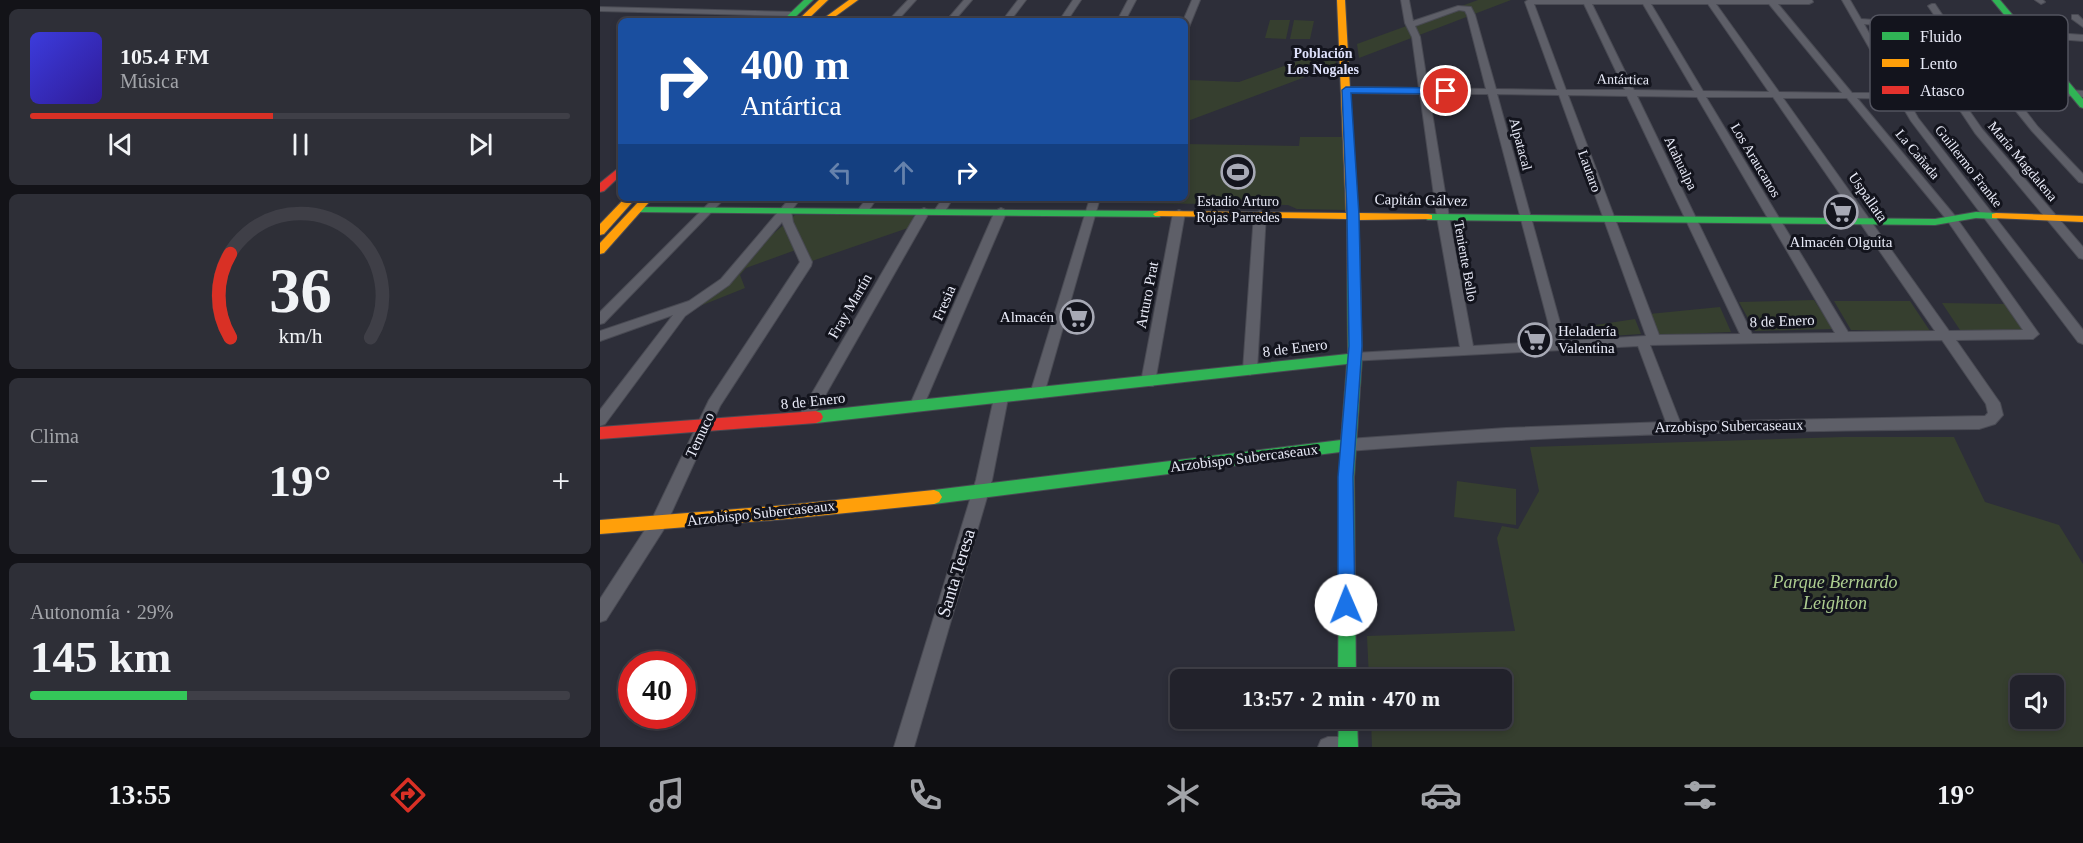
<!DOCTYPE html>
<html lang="es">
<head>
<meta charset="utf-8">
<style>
  :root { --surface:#22222b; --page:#2e2f37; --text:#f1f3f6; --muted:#a2a4a9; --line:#3f3f47; --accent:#d93025 }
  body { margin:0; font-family:"Times New Roman",serif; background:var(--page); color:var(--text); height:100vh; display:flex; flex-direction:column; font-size:22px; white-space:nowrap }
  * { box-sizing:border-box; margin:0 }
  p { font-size:20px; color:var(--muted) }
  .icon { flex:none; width:33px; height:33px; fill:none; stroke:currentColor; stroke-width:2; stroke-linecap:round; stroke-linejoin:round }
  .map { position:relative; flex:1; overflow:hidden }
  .sheet { display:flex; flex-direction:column; gap:9px; padding:9px; background:#131318; width:600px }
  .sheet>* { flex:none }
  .hud { position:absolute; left:18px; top:18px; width:570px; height:183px; border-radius:9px; box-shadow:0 3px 9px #0003,0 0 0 2px var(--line); background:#1a4fa0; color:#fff; overflow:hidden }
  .buttons { position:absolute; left:1410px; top:675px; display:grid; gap:12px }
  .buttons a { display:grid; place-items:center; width:54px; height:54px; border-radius:9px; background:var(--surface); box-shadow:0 3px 9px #0003,0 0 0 2px var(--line); font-size:30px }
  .speed { position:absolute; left:18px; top:651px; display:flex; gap:12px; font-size:30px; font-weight:700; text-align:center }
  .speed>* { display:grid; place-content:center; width:78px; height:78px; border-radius:50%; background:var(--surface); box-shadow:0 3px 9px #0003,0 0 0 2px var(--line); line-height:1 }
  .speed .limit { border:9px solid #d22; background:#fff; color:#111 }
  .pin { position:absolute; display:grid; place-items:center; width:51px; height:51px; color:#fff; margin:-26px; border:3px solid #fff; border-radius:50%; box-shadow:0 2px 6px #0007 }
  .me { position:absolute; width:66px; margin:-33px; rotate:359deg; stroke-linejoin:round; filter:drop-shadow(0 0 4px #0008) }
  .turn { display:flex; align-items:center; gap:21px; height:126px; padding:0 24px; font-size:27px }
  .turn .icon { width:78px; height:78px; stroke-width:2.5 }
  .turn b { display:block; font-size:42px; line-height:51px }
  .lanes { display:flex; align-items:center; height:57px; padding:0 24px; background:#0003; justify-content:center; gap:30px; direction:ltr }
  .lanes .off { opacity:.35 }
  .big { font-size:45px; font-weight:700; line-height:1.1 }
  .sheet .card { flex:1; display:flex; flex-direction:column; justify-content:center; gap:9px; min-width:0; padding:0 21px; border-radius:9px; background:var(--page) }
  .sheet .dial { align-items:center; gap:0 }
  .dial svg { height:156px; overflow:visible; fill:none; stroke:var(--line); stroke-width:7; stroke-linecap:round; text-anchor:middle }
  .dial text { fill:var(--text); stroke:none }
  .song { display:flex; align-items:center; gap:18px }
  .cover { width:72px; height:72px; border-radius:9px; background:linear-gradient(135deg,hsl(240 70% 55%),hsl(250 70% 35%)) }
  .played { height:6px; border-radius:3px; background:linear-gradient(90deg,var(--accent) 45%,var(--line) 45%) }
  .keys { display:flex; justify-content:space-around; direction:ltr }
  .heat { display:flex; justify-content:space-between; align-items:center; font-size:33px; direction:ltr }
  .charge { height:9px; border-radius:4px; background:linear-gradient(90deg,#34c759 29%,var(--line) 0) }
  .trip { position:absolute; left:570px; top:669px; width:342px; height:60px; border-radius:9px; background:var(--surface); box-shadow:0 3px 9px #0003,0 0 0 2px var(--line); font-weight:700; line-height:60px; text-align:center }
  .tabs { display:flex; height:96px; justify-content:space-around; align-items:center; background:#0e0e11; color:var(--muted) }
  .tabs .icon { width:42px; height:42px }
  .tabs .current { color:var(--accent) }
  .tabs b { font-size:27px; color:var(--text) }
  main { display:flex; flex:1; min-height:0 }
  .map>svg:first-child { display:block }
</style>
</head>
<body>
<main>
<section class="sheet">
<div class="card">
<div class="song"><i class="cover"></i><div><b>105.4 FM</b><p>Música</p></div></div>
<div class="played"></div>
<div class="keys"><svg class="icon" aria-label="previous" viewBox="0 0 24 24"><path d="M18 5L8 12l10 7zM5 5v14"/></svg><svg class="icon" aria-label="pause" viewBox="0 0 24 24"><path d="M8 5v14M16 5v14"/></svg><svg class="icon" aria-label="next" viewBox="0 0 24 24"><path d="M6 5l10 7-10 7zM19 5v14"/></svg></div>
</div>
<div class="card dial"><svg viewBox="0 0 100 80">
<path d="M14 69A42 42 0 1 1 86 69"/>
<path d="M14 69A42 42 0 0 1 14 26" stroke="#d93025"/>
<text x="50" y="56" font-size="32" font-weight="700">36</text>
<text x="50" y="72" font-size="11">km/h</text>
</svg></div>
<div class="card"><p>Clima</p>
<div class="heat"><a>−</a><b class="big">19°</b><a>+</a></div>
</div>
<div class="card"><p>Autonomía · 29%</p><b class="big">145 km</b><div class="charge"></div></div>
</section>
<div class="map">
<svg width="1483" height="747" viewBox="0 0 1483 747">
  <rect width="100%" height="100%" fill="#2d2e39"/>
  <g fill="#363f2f" fill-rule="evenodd">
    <polygon points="878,0 911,0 759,58 757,44"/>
    <polygon points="670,20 690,20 686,39 665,38"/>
    <polygon points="694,20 714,21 710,39 690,39"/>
    <polygon points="731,49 737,65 585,122 585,86 589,80 639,82"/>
    <polygon points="700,137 746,137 746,210 697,209 688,205 527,203 529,198 585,198 585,144 699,146"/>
    <polygon points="195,215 313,215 314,218 308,228 212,261 204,247 146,268 140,275 145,288 95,308 158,247"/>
    <polygon points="1214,300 1233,329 1155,331 1139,302"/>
    <polygon points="1234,301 1310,301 1330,331 1251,330"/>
    <polygon points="1342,303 1407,304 1428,331 1360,330"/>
    <polygon points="1120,307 1131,332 1058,335 1049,314"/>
    <polygon points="1035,319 1041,334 966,339 963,330"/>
    <path d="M1243 437H1354L1385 502 1459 525 1483 564V747H772L771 719 902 718V680L769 679 767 636 915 631 897 538 902 526 918 529 939 491 930 447ZM1420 686H1454V718H1420Z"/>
    <polygon points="857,481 916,489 916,525 854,517"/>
  </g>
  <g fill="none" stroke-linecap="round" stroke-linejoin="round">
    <g stroke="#494a53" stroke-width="2">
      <g id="street">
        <polygon points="308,0 316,0 297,21 288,21"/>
        <polygon points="364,0 372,0 354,21 346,21"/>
        <polygon points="418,0 426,0 410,21 402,21"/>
        <polygon points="473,0 481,0 467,21 459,21"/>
        <polygon points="528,0 536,0 525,21 517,21"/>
        <polygon points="592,0 600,0 589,27 585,29 583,21"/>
        <path d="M801 0H809L813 21 858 6 871 7 875 15 896 89 957 90 925 2 928 0H1212L1213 2 1209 4H1178L1252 93H1295L1242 0H1250L1261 19 1341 25 1328 6 1332 4H1335L1349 25 1483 35V41L1342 30 1379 83 1483 91V97L1410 91 1438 127 1483 174V183L1479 182 1432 131 1399 90 1352 86 1382 129 1483 247V259L1479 258 1375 133 1343 85 1297 81 1318 118 1483 330V344L1478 342 1311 121 1298 99 1257 98 1355 216 1439 334 1433 339 1356 340 1400 403 1403 415 1395 424 1379 429C1168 431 958 434 748 451L743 449 741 445 743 441 748 439 906 428 1066 422 1038 346 750 361 748 358 750 355 755 353 860 347 837 217 820 94 746 93 741 90 746 87 819 88 812 37 805 23ZM934 4H984L1025 90H966ZM992 4H1043L1094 91 1034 90ZM1051 4H1108L1169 92 1103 91ZM1116 4H1169L1242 93 1179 92ZM859 10 865 11 867 15 886 89 828 88 820 37 815 26ZM1264 24 1333 29 1348 51 1276 46ZM1279 51 1352 56 1369 82 1294 76ZM829 94H888L953 341 873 346 849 217ZM897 94 959 95 1046 336 965 341ZM968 95 1027 96 1140 334 1059 335ZM1037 96 1097 97 1235 333 1152 334ZM1106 97H1173L1335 331 1248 332ZM1183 98H1247L1347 220 1423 330 1349 331ZM1342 340 1386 404 1388 413 1385 416 1080 422 1050 345Z"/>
        <polygon points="1435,0 1443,0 1445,2 1441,4"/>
        <polygon points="0,7 193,12 197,14 193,16 0,11"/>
        <polygon points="1472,15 1478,15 1483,20 1483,27 1472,19"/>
        <polygon points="114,198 125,198 4,323 0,324 0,312"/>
        <polygon points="190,198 201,198 191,211 193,222 212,262 211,266 120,406 64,529 6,620 0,622 0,599 52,519 109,400 200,262 182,222 129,285 85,316 5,424 0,426 0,410 73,315 0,341 0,331 89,301 121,279"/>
        <polygon points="267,198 277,198 267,213 259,213 257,211"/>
        <polygon points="343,198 353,198 344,213 336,213 334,211"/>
        <polygon points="490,198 500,198 444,394 442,398 432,398 430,394"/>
        <polygon points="324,208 330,211 210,422 200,422 198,418 200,414 318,211"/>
        <polygon points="401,208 407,211 323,407 321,411 311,411 309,407 395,211"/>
        <polygon points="579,210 585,213 555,382 553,386 543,386 541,382 573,213"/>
        <polygon points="660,211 666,214 657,370 650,375 643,370 654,214"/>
        <polygon points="401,393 406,394 408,398 392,480 314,747 294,747 376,480 394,398 396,394"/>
        <polygon points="728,737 748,737 755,740 758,747 718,747 721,740"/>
      </g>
    </g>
    <g stroke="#494a53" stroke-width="2">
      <g id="fast">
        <polygon points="204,0 213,0 191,21 182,21"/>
        <polygon points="1392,0 1400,0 1483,99 1483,108 1480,107"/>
        <polygon points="37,207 559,211 565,214 559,217 33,212 31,210"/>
        <polygon points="1376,212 1396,213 1402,216 1396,219 1376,218 1335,225 828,220 822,217 828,214 1335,219"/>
        <polygon points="753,231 759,235 762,358 754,477 756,680 738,680 740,452 334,504 329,502 326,497 329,492 334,490 741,440 747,364 216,423 211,421 209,417 211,413 216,411 748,354 747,235"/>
        <polygon points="739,718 757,718 758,747 738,747"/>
      </g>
    </g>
    <g stroke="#494a53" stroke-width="2">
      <g id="slow">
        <polygon points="219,0 228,0 206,21 197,21"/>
        <polygon points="249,0 258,0 229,21 220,21"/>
        <polygon points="737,0 745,0 757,213 828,214 832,215 832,219 758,220 759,235 753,239 747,235 747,219 555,216 553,214 559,211 746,213"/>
        <polygon points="25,198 36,198 4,234 0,235 0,224"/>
        <polygon points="42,198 51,200 4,253 0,254 0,243"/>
        <polygon points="1396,213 1483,216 1483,222 1392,218 1392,214"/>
        <polygon points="334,490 339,492 342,497 339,502 334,504 187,519 0,534 0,520 187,505"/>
      </g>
    </g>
    <g stroke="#494a53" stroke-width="2">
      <g id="jam">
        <polygon points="21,166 21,175 4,191 0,192 0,183"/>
        <polygon points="216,411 221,413 223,417 221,421 216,423 0,439 0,427"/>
      </g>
    </g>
    <use href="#street" fill="#5e5f68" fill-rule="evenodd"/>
    <use href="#fast" fill="#30b455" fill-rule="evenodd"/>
    <use href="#slow" fill="#ff9f0a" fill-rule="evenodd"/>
    <use href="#jam" fill="#e5322d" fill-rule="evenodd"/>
  </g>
  <polygon fill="#1a73e8" stroke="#114b97" stroke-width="1.5" points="746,87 846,88 851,91 846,94 751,93 759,215 762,346 753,477 755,605 752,611 746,613 740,611 738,605 738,477 749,346 747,215 742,90"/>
  <defs>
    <g id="stadium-ring" transform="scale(1.725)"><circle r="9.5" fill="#13141d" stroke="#a7a9b5" stroke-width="1.5"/><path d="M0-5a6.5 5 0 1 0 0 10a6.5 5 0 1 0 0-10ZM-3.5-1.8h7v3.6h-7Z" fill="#a7a9b5"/></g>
    <g id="supermarket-ring" transform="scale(1.725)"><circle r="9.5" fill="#13141d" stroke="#a7a9b5" stroke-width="1.5"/><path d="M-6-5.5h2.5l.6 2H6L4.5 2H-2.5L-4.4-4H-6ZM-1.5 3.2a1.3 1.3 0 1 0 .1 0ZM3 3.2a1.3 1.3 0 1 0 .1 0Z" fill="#a7a9b5"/></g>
  </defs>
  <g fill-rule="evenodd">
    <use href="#stadium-ring" x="638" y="172"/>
    <use href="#supermarket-ring" x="1241" y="212"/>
    <use href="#supermarket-ring" x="477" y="317"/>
    <use href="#supermarket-ring" x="935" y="340"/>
  </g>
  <g text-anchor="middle" stroke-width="6" stroke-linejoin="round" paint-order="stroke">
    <g font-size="14" font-weight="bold" fill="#dde0fa" stroke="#13141d">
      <text x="723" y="58">Población<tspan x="723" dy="16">Los Nogales</tspan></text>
    </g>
    <g font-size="14" fill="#e9ebf8" stroke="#13141d">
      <text transform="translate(1023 79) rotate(1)" y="5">Antártica</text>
      <text transform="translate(921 144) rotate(75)" y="5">Alpatacal</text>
      <text transform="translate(1318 154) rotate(50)" y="5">La Cañada</text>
      <text transform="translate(1156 160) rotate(59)" y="5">Los Araucanos</text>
      <text transform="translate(1423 161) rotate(50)" y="5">María Magdalena</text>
      <text transform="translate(1081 163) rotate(64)" y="5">Atahualpa</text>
      <text transform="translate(1369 166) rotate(52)" y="5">Guillermo Franke</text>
      <text transform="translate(990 171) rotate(70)" y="5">Lautaro</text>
      <text transform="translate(866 261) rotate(80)" y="5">Teniente Bello</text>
    </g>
    <g font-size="14" fill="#e9ebf8" stroke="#13141d">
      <text x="638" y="206">Estadio Arturo<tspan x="638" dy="16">Rojas Parredes</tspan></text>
    </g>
    <g font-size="15" fill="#e9ebf8" stroke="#13141d">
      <text transform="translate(1268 197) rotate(55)" y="5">Uspallata</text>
      <text transform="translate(821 200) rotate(1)" y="5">Capitán Gálvez</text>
      <text transform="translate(547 295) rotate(-79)" y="5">Arturo Prat</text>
      <text transform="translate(344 303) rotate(-67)" y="5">Fresia</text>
      <text transform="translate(250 306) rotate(-60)" y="5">Fray Martín</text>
      <text transform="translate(1182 321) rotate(-2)" y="5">8 de Enero</text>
      <text transform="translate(695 348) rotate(-7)" y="5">8 de Enero</text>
      <text transform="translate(213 401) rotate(-6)" y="5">8 de Enero</text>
      <text transform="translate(1129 426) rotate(-1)" y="5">Arzobispo Subercaseaux</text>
      <text transform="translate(100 435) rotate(-65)" y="5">Temuco</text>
      <text transform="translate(644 458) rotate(-7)" y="5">Arzobispo Subercaseaux</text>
      <text transform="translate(161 513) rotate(-6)" y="5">Arzobispo Subercaseaux</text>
    </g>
    <g font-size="15" fill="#e9ebf8" stroke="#13141d">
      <text x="1241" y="247">Almacén Olguita</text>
      <text x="454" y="322" text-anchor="end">Almacén</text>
      <text x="958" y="336" text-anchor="start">Heladería<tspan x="958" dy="17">Valentina</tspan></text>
    </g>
    <g font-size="18" fill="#e9ebf8" stroke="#13141d">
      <text transform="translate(356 573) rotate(-73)" y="6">Santa Teresa</text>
    </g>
    <g font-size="18" font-style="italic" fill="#adcd90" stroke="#13141d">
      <text x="1235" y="588">Parque Bernardo<tspan x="1235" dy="21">Leighton</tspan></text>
    </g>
  </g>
  <rect x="1270" y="15" width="198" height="96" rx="9" fill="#13141d" stroke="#53545f" stroke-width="1.5"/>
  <rect x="1282" y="32" width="27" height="8" fill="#30b455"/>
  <rect x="1282" y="59" width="27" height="8" fill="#ff9f0a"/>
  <rect x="1282" y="86" width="27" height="8" fill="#e5322d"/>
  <g font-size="16" fill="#e9ebf8">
    <text x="1320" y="42">Fluido</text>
    <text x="1320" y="69">Lento</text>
    <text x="1320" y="96">Atasco</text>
  </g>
</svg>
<div class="buttons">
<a><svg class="icon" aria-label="sound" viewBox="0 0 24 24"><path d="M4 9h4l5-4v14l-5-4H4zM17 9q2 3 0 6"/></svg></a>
</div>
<div class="speed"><div class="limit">40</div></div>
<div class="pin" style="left:846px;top:91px;background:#d93025"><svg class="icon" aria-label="arrive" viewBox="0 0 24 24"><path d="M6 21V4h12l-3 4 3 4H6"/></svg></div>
<svg class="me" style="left:746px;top:605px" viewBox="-20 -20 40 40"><circle r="19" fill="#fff"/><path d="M0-13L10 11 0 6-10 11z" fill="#1a73e8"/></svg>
<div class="trip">13:57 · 2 min · 470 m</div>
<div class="hud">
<div class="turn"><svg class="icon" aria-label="right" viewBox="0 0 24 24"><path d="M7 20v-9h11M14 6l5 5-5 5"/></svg><div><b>400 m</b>Antártica</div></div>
<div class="lanes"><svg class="icon off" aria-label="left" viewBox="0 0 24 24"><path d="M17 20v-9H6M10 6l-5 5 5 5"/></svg><svg class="icon off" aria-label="ahead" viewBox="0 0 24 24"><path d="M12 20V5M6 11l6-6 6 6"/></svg><svg class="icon" aria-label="right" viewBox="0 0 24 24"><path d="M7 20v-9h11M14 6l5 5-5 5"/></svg></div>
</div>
</div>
</main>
<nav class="tabs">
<b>13:55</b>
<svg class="icon current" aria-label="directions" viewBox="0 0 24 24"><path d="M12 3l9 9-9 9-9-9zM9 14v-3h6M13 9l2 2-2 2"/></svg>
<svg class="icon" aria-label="music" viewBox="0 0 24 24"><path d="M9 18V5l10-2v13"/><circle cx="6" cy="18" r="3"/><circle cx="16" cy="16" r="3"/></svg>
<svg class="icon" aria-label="phone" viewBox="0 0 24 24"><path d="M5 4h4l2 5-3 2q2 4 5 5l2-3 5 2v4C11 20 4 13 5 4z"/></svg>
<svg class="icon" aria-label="climate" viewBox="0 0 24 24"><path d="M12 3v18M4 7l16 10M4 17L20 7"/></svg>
<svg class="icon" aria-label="car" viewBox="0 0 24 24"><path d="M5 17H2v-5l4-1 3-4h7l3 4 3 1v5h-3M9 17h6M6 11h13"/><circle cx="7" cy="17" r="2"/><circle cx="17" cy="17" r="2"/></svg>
<svg class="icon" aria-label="filters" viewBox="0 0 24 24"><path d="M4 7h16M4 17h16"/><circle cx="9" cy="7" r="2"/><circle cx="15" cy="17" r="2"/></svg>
<b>19°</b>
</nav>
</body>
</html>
